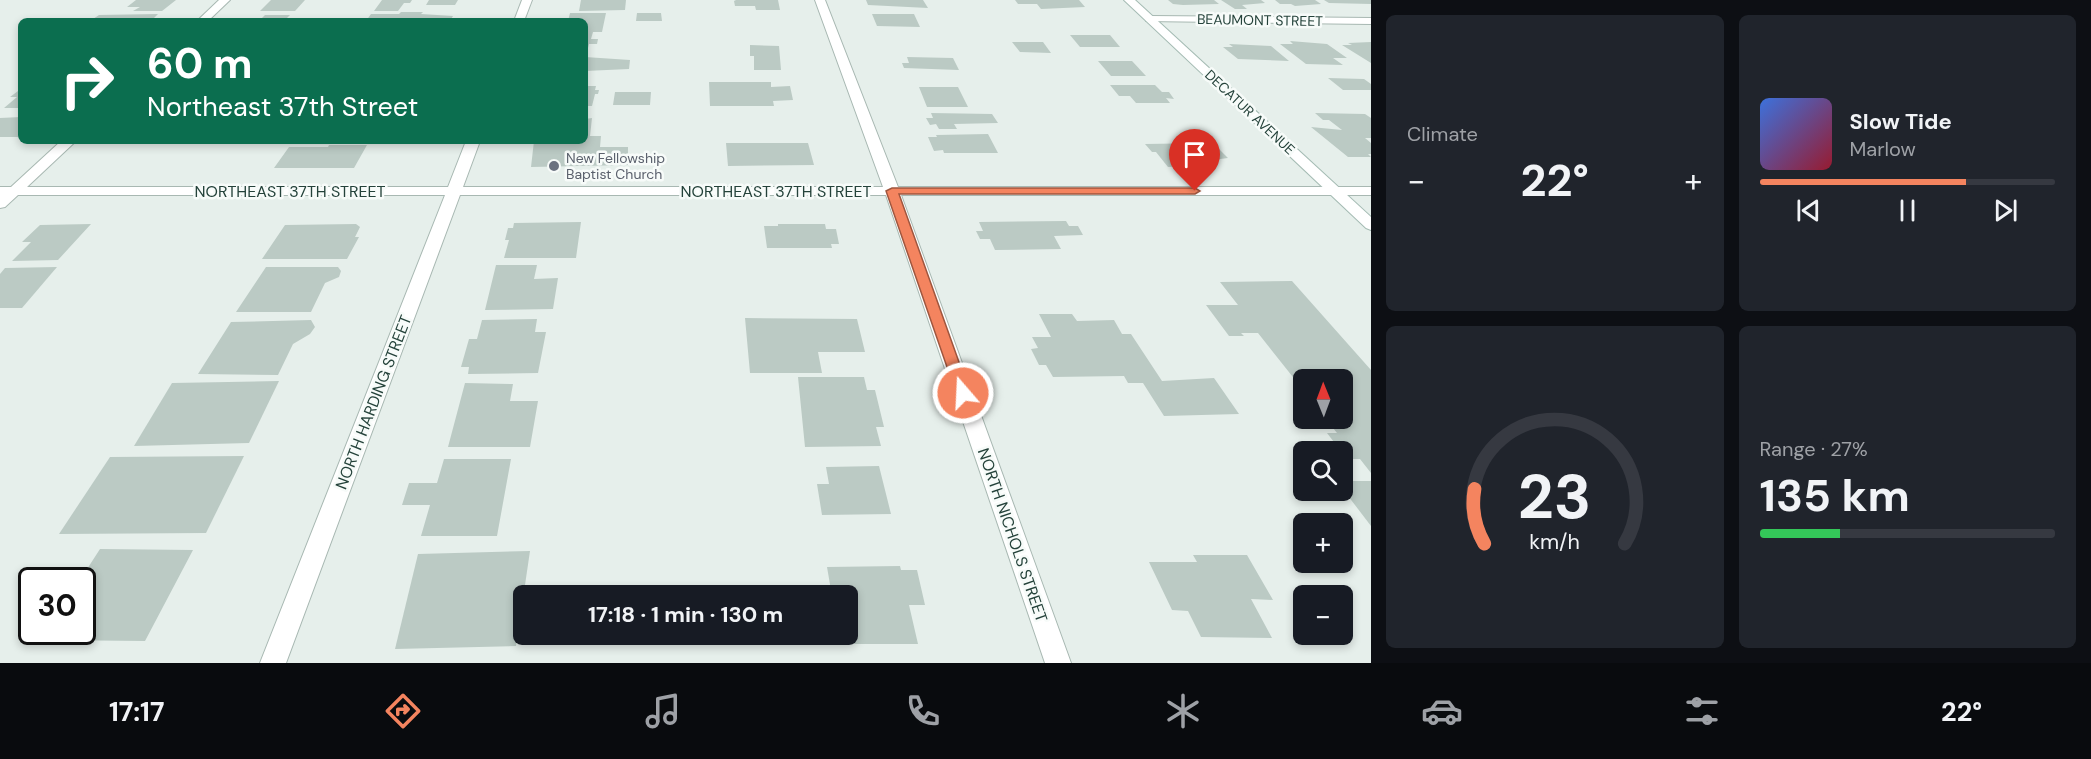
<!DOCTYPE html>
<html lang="en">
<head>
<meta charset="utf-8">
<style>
  :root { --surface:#171b24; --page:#20242c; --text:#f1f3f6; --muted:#9ea1a6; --line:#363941; --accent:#f4845f }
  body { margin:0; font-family:"DM Sans",sans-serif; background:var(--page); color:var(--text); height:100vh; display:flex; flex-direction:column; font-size:22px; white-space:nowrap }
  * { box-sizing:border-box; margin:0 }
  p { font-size:20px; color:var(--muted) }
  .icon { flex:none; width:33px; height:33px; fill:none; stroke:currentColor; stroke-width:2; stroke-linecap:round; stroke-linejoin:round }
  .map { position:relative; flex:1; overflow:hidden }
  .drawer { display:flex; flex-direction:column; gap:15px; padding:15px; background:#0d0f14; width:720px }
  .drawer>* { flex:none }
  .banner { position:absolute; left:18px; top:18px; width:570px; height:126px; border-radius:9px; box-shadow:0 3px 9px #0003; background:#0b6e4f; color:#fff; overflow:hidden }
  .needle { width:39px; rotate:359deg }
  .fabs { position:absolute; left:1293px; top:369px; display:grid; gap:12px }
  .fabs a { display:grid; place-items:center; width:60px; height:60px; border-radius:9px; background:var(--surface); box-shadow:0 3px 9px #0003; font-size:30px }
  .speed { position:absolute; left:18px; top:567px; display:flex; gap:12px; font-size:30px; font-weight:700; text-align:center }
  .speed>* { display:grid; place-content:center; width:78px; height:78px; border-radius:50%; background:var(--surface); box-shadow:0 3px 9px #0003; line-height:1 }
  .speed .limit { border:3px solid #111; border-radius:9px; background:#fff; color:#111 }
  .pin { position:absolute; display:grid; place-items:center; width:51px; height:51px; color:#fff; margin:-62px -26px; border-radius:50% 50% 50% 0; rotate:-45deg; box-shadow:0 0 6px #0007 }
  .pin .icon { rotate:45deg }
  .me { position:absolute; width:66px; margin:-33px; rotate:341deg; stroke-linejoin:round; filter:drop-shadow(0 0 4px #0008) }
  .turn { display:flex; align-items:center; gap:21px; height:126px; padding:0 30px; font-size:27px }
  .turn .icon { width:78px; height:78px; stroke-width:2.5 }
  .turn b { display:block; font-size:42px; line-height:51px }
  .big { font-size:45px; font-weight:700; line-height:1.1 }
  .drawer .widget { flex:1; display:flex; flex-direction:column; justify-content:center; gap:9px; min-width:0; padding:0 21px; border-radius:9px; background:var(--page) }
  .drawer .dial { align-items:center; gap:0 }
  .dial svg { height:156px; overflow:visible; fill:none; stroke:var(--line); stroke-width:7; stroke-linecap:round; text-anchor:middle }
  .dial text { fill:var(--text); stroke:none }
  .song { display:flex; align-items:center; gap:18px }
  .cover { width:72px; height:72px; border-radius:9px; background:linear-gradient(135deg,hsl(220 70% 55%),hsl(350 70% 35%)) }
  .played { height:6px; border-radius:3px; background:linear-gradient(90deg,var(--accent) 70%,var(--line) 70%) }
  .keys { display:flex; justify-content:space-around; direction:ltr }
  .heat { display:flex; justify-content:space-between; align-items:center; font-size:33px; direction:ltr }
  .charge { height:9px; border-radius:4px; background:linear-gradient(90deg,#34c759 27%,var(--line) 0) }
  .drawer .tiles { flex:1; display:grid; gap:15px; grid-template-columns:repeat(2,1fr) }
  .trip { position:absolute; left:513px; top:585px; width:345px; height:60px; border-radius:9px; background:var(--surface); box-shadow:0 3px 9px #0003; font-weight:700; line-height:60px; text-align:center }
  .tabs { display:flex; height:96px; justify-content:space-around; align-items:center; background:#090b0e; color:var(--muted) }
  .tabs .icon { width:42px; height:42px }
  .tabs .active { color:var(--accent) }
  .tabs b { font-size:27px; color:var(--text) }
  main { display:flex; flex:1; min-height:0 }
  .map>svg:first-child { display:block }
</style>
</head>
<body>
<main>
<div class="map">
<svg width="1371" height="663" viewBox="0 0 1371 663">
  <rect width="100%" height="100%" fill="#e6efeb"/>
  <g fill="#bbcac4">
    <polygon points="136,0 176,0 162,11 133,11 140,7 127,7"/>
    <polygon points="271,0 305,0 295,11 260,11"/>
    <polygon points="382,0 412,0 410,3 404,3 398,11 374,11"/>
    <polygon points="429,0 458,0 455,5 426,5"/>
    <polygon points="581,0 626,0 625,10 579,11"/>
    <polygon points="736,0 778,0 780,10 756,10 755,6 735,6 734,1"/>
    <polygon points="866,0 923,0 928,8 868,5"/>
    <polygon points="1015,0 1079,0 1085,7 1041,9 1037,4 1018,4"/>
    <polygon points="1168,0 1214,0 1219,4 1183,5 1173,4"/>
    <polygon points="1221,0 1261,0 1265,3 1242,5 1247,9 1235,9"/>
    <polygon points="1275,0 1315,0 1321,4 1295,6 1291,4 1280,4"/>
    <polygon points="1324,0 1371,0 1371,4 1329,3"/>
    <polygon points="401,12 423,12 421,14 453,16 450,21 366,21 371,14 399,14"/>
    <polygon points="570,13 606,13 602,32 593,32 591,39 598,39 597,44 589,44 588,48 585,48 585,21 568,21"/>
    <polygon points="637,13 661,13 662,21 636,21"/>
    <polygon points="158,14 154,18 163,18 159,21 90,21 99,15"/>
    <polygon points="872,14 914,14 920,27 877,26"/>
    <polygon points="265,15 290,15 284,21 259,21"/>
    <polygon points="1070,35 1110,35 1120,47 1080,47"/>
    <polygon points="1290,41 1327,44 1347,58 1333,58 1343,65 1306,64 1280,44 1293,44"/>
    <polygon points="1012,42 1043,42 1051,53 1020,52"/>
    <polygon points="1371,42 1371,63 1342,45 1352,45 1348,43"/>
    <polygon points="1229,44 1271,46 1289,61 1238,59 1223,47 1233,47"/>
    <polygon points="750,45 779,46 781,70 754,70 754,56 750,56"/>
    <polygon points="585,57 630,60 629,69 585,71"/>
    <polygon points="907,57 953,58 959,70 904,68 902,63 909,63"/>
    <polygon points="1098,61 1132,61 1146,76 1111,76"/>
    <polygon points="1328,78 1364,79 1371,84 1371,90 1343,90"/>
    <polygon points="709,82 771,82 771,87 790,86 793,100 773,101 774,106 710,106"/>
    <polygon points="1110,85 1155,85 1162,92 1169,92 1174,99 1166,98 1170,103 1136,103 1130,96 1119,96"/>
    <polygon points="585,86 596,86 595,90 599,90 598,94 595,94 592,106 585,106"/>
    <polygon points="919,87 958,87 968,107 927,107"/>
    <polygon points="18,91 21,91 21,108 4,108 17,97 10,97"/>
    <polygon points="615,92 651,92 650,105 613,105"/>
    <polygon points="931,113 992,114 998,123 954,124 957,129 939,129 936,124 930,125 926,118 933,118"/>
    <polygon points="1315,113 1365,114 1371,118 1371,138 1365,138 1371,143 1371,154 1368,154 1371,157 1348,157 1311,127 1342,130 1329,120 1323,120"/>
    <polygon points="21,117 21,137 0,137 0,118"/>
    <polygon points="592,118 590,136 601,136 600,147 628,147 628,165 531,167 534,141 585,141 585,119"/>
    <polygon points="988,134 998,153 944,153 943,150 934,151 928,137 937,137 936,135"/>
    <polygon points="129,141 224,141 222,144 126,144"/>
    <polygon points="726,143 808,143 814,165 728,166"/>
    <polygon points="1207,143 1209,145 1216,146 1228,158 1205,161 1209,165 1168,167 1156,152 1152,152 1145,144"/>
    <polygon points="329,145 367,145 354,168 274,168 289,147 328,147"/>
    <polygon points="1066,221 1069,226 1078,226 1083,235 1054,236 1061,249 995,250 990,239 980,239 976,231 983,231 979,222"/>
    <polygon points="581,222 576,258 504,258 509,240 505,240 508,228 513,228 514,223"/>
    <polygon points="91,224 58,260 12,261 31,242 22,242 40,225"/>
    <polygon points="356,224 360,227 355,237 359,237 347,259 262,259 285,225"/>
    <polygon points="778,224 825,224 826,229 836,229 839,244 831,244 832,248 767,248 764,226 778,226"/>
    <polygon points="496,265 537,265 534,279 558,278 553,309 485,310"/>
    <polygon points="57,267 22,308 0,308 0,274 5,268"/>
    <polygon points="266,267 338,267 341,271 339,277 325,283 311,312 236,312"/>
    <polygon points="1292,281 1371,370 1371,473 1360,459 1347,459 1327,433 1337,433 1325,418 1342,418 1342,380 1304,380 1304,391 1258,333 1241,333 1244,336 1229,336 1206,305 1238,305 1220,282"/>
    <polygon points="1039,314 1072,314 1077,321 1114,320 1122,334 1131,334 1162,381 1214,378 1239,414 1164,416 1143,383 1128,383 1124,376 1053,377 1046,365 1039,365 1031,349 1038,348 1032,337 1051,337"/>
    <polygon points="745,318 857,319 865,352 818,352 822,373 750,373"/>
    <polygon points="537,319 535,332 546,332 538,373 468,374 469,367 461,367 469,339 477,339 482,320"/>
    <polygon points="311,320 315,327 310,334 293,344 278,375 198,374 231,322"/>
    <polygon points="798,377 864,377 867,390 875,390 884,427 876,427 881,446 805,447"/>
    <polygon points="279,381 249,443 134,446 172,383"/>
    <polygon points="465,383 513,384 510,401 538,401 530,447 448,447"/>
    <polygon points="244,456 206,533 59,534 110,457"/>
    <polygon points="444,459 511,459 497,536 421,536 430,505 402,505 409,483 437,483"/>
    <polygon points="879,466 891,514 822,515 817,484 829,484 826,467"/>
    <polygon points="1342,481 1371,481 1371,526 1342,488"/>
    <polygon points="100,549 193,550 145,641 44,640 49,632 82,632 82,580 80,580"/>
    <polygon points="530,551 516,646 395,649 418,554"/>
    <polygon points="1193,555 1247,555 1273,600 1251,599 1272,638 1201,637 1188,611 1172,610 1149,562 1197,562"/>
    <polygon points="900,566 901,570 917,570 925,605 909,605 918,644 853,644 848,596 832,596 827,567"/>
  </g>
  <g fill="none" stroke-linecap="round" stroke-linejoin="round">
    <g stroke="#a8b8b2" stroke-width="2">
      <g id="street">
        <polygon points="219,0 230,0 208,21 197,21"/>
        <polygon points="522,0 532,0 524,21 514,21"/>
        <polygon points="815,0 825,0 898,187 1371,187 1371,195 901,195 1071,663 1045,663 886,195 460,195 286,663 260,663 445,195 18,195 5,207 0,208 0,187 11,187 61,141 76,141 27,187 448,187 466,141 480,141 463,187 883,187"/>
        <polygon points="1150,16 1371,18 1371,24 1146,21 1146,17"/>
      </g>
    </g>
    <g stroke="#a4bbb3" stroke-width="2">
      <polygon id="secondary" points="1124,0 1135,0 1371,217 1371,230 1366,228"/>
    </g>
    <use href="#street" fill="#fff" fill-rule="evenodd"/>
    <use href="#secondary" fill="#fff" fill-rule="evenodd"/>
  </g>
  <polygon fill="#f4845f" stroke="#9f563e" stroke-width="1.5" points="892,188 1195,188 1200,191 1195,194 899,194 970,393 968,397 958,397 956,393 886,191"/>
  <circle fill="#6b7280" stroke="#f7fbf9" stroke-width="2" cx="554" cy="166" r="6"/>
  <g text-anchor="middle" stroke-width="5" stroke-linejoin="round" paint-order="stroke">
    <g font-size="14" fill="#24423a" stroke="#f7fbf9">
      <text transform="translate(1260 20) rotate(1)" y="5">BEAUMONT STREET</text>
      <text transform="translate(1250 112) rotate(43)" y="5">DECATUR AVENUE</text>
    </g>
    <g font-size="14" fill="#5b616d" stroke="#f7fbf9" text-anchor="start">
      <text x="566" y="163">New Fellowship<tspan x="566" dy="16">Baptist Church</tspan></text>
    </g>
    <g font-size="16" fill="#24423a" stroke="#f7fbf9">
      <text x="290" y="197">NORTHEAST 37TH STREET</text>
      <text x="776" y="197">NORTHEAST 37TH STREET</text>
      <text transform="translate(373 402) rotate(-69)" y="6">NORTH HARDING STREET</text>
      <text transform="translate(1013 535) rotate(71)" y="6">NORTH NICHOLS STREET</text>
    </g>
  </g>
</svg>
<div class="fabs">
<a><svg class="needle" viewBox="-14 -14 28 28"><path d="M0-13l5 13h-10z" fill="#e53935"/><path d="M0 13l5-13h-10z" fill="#9ea1a6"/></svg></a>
<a><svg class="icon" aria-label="search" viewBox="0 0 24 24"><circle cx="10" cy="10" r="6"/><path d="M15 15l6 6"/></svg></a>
<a>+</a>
<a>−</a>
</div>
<div class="speed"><div class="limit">30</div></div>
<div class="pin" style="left:1195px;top:191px;background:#d93025"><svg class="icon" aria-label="arrive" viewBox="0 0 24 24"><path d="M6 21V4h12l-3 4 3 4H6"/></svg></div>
<svg class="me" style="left:963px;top:393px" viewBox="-20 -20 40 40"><circle r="17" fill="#f4845f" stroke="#fff" stroke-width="3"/><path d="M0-11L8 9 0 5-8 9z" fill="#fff"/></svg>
<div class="trip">17:18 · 1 min · 130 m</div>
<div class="banner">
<div class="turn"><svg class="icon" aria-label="right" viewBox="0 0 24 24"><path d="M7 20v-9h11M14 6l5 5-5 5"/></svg><div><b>60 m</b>Northeast 37th Street</div></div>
</div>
</div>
<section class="drawer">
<div class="tiles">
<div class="widget"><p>Climate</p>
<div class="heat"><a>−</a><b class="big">22°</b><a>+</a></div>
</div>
<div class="widget">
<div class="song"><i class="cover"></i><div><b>Slow Tide</b><p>Marlow</p></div></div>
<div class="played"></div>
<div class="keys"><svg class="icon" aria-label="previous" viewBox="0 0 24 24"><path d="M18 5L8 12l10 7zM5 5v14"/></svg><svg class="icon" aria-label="pause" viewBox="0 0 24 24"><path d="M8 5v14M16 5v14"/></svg><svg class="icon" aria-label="next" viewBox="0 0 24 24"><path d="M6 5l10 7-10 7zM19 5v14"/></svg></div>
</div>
<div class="widget dial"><svg viewBox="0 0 100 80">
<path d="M14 69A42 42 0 1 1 86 69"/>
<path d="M14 69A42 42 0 0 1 9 41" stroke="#f4845f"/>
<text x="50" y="56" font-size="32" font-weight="700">23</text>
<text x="50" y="72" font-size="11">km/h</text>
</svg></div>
<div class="widget"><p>Range · 27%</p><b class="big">135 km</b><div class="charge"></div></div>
</div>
</section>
</main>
<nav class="tabs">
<b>17:17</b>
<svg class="icon active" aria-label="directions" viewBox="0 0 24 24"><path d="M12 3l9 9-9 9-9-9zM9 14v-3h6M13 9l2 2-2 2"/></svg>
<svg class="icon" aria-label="music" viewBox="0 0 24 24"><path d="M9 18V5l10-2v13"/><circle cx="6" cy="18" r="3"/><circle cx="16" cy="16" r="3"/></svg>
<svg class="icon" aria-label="phone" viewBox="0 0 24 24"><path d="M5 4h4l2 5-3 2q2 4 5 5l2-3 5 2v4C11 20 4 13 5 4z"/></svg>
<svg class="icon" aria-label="climate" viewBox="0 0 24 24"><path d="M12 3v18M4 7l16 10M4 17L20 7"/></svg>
<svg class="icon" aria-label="car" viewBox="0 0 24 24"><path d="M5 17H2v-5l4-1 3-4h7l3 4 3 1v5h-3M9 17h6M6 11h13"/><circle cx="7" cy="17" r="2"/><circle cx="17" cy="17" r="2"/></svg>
<svg class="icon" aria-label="filters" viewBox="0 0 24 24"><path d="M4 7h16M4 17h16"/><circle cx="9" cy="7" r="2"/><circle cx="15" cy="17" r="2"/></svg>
<b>22°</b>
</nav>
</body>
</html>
